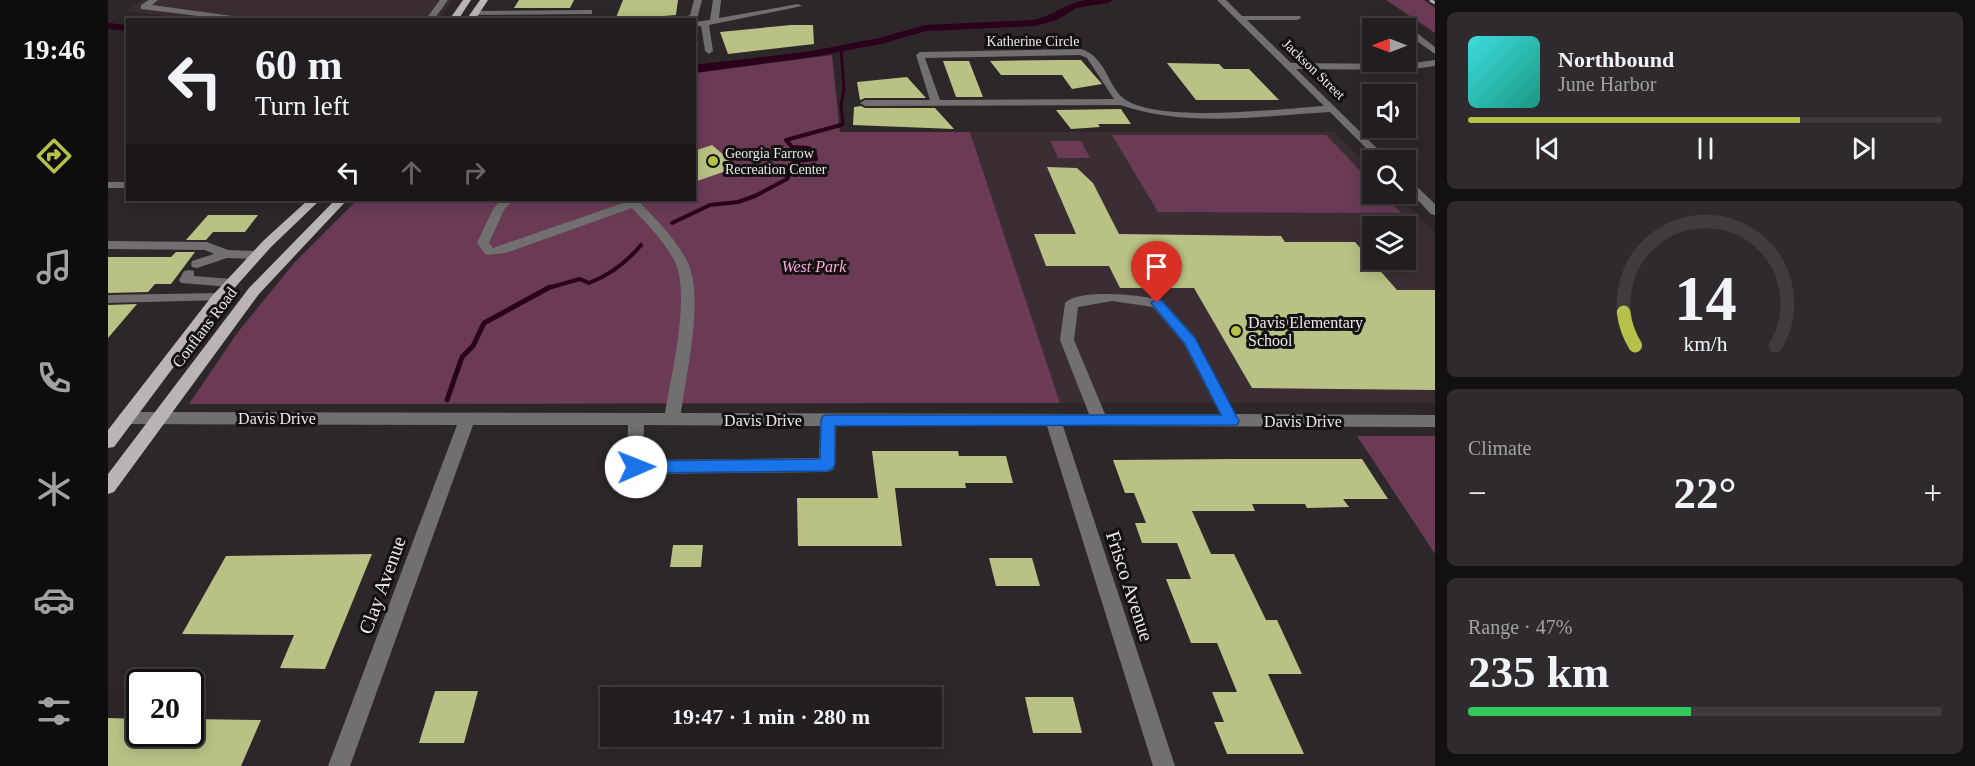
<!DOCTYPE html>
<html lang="en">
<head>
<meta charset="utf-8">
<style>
  :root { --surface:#221d20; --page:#2e2a2d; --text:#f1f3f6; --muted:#a2a2a5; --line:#3f3b3e; --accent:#b6c149 }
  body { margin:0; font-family:"Times New Roman",serif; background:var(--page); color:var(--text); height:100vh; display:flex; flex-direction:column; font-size:22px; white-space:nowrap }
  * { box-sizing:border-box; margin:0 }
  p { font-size:20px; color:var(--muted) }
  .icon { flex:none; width:33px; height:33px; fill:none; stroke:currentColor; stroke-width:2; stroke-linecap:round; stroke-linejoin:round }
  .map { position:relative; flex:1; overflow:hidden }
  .drawer { display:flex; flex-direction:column; gap:12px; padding:12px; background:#131012; width:540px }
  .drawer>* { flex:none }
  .banner { position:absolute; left:18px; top:18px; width:570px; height:183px; border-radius:0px; box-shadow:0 3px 15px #0003,0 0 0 2px var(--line); background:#221d20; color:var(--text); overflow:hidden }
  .needle { width:39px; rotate:270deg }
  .fabs { position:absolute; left:1254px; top:18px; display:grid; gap:12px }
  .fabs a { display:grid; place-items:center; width:54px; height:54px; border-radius:0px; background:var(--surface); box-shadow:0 3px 15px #0003,0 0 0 2px var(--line); font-size:30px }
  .speed { position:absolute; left:18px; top:669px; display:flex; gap:12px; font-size:30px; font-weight:700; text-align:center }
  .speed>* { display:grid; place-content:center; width:78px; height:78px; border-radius:50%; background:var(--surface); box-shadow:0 3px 15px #0003,0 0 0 2px var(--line); line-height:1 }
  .speed .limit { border:3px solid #111; border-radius:9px; background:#fff; color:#111 }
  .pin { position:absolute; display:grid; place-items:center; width:51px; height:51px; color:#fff; margin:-62px -26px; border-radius:50% 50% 50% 0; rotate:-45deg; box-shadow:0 0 6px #0007 }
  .pin .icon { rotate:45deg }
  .me { position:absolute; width:66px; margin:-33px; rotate:89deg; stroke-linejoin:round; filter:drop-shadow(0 0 4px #0008) }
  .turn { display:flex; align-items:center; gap:21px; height:126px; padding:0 30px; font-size:27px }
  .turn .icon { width:78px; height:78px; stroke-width:2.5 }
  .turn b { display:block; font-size:42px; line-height:51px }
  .lanes { display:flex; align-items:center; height:57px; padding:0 30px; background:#0003; justify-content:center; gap:30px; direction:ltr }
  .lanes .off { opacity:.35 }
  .big { font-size:45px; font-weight:700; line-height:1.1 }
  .drawer .card { flex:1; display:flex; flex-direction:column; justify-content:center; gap:9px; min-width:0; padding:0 21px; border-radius:9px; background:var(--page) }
  .drawer .dial { align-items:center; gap:0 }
  .dial svg { height:156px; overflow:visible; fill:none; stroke:var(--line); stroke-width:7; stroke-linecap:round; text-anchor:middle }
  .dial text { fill:var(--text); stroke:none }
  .song { display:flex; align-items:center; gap:18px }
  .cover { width:72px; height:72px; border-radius:9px; background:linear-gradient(135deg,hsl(180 70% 55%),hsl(170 70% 35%)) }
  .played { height:6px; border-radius:3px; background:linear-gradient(90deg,var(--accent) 70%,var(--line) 70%) }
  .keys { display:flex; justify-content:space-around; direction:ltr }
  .heat { display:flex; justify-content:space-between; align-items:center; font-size:33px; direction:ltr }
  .charge { height:9px; border-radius:4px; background:linear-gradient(90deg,#34c759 47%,var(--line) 0) }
  .trip { position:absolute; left:492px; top:687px; width:342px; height:60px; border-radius:0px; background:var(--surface); box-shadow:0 3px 15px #0003,0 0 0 2px var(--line); font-weight:700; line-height:60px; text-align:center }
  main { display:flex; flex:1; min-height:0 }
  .tabs { display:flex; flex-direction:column; width:108px; justify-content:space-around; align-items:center; background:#0e0c0d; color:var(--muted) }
  .tabs .icon { width:42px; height:42px }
  .tabs .active { color:var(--accent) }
  .tabs b { font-size:27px; color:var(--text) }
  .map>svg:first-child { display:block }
</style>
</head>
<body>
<main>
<nav class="tabs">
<b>19:46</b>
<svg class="icon active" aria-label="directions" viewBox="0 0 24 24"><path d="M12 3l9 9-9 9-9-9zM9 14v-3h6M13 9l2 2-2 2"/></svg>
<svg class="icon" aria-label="music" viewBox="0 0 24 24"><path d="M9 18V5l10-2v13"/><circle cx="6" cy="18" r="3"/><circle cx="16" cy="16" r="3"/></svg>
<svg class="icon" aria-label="phone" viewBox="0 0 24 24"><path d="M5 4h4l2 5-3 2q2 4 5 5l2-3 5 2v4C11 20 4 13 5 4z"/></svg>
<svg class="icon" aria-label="climate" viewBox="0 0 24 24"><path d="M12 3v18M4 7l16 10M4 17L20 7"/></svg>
<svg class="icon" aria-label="car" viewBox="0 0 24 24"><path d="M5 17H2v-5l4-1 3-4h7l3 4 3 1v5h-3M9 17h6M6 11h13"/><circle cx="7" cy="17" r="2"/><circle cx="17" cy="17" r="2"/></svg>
<svg class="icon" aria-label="filters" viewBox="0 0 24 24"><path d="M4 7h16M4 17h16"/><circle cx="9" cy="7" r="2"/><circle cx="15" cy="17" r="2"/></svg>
</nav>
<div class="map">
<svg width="1327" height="766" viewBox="0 0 1327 766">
  <rect width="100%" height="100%" fill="#2d272a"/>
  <g fill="#3a2e34" fill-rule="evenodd">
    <polygon points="35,0 344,0 330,20 88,20 18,11"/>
    <path d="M862 132H1226L1264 170V194H1288L1327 233V403H952ZM1264 226H1298V260H1264Z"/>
  </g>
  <g fill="#6b3b56">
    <polygon points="1278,0 1316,0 1327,8 1327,33"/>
    <polygon points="724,55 732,132 862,132 952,403 81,404 130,332 187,262 249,200 586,200 587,73"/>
    <polygon points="1004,135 1218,135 1264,183 1264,194 1274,194 1293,213 1050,212"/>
    <polygon points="942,141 973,141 982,158 950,158"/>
    <polygon points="1249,436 1327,436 1327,554"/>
  </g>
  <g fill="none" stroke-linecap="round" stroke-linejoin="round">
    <polyline stroke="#2a001b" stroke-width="3" points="730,126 735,124 733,105 736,89 733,48"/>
    <g stroke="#2a001b" stroke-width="4">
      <polyline points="564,223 602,205 630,202 647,196 679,179 688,161 708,159 707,154 701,148 684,147 678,140 733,125"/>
      <path d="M440 288 472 279 481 283C502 275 519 262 533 245"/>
    </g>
    <polyline stroke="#2a001b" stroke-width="5" points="339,400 354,357 365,346 376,323 442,287"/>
    <g fill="#2a001b" fill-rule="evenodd">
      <path d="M978 0H1005L1000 3 968 8 949 20 927 26 818 31 773 44 704 57 586 73V65L704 51 771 38 817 25 927 20C945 15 959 3 978 0Z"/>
      <polygon points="0,23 20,25 20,31 0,29"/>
    </g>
  </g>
  <g fill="#b9c284">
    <polygon points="411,0 466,0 462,8 406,8"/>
    <polygon points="515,0 570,0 568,15 507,20"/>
    <polygon points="458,16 457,20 400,20 401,17"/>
    <polygon points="683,25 705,25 706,44 620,54 612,32"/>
    <polygon points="950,60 973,60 994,84 964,89 954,75 893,75 882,61"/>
    <polygon points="835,61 861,61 875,97 848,97"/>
    <polygon points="1059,63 1111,64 1116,69 1141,69 1171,100 1088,100"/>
    <polygon points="799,77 818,98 757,98 752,100 749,82"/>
    <polygon points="753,106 757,108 827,108 846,129 745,125 746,107"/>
    <polygon points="1013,109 1023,124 990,124 992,127 963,129 948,110"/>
    <polygon points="604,145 630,167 586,182 586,151"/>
    <polygon points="939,167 969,168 985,183 1011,234 1173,236 1177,242 1247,242 1289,290 1327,290 1327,390 1144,388 1086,288 1012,288 1001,266 938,266 926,234 968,234"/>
    <polygon points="100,215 150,215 137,232 105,232 98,240 78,240"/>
    <polygon points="68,252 87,252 63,284 47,284 40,292 0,293 0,257 63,257"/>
    <polygon points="29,304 0,338 0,305"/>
    <polygon points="764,451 850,451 851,456 898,456 905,483 857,483 858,488 787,488 794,546 690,546 689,498 770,498"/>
    <polygon points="1127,459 1254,459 1280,499 1235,499 1241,507 1199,508 1197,504 1144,504 1147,511 1084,511 1103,554 1126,554 1158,620 1169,620 1194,674 1160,674 1196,754 1119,754 1106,722 1116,722 1104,692 1129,692 1109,643 1083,643 1058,579 1083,579 1069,543 1034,543 1027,523 1038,523 1026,493 1017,493 1005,460"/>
    <polygon points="565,545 595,545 593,567 562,567"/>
    <polygon points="264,554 217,669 172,668 186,635 74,634 118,556"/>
    <polygon points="881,558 924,558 932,586 888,586"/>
    <polygon points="327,691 370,691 356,743 311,743"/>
    <polygon points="917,697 965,697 974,733 925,733"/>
    <polygon points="0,718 32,719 32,734 82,734 82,719 153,720 133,766 0,766"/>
  </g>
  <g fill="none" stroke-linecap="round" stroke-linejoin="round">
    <g fill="#726f70" fill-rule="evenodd">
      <polygon points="41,0 50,0 44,5 153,20 123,20 33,9 33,5"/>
      <polygon points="332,0 340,0 327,18 349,20 317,20"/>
      <polygon points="586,0 594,0 589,19 567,20 582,15"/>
      <polygon points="605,0 613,0 611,18 690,4 694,6 601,25 605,51 601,54 597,51 593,26 586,27 586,22 602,20"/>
      <path d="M1109 0H1118L1134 16H1192L1193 18 1189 20H1139L1183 63 1298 64 1327 60V66L1298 70 1188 69 1281 160H1270L1222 112C1152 116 1080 128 1012 105L757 106 752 103 757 100H822L808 55 812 52 973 49C999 57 1000 89 1018 100 1054 123 1171 109 1216 106ZM972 55 979 58 1006 99 832 100 817 58Z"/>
      <polygon points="481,10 484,10 484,14 367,15 363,13 367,11"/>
      <polygon points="1299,30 1305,30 1327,47 1327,54 1299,34"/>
      <polygon points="1298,179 1302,180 1327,204 1327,215 1323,214 1298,188"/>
      <rect x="0" y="182" width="20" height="6"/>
      <path d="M393 200H405L396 210 381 243 385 248 518 202V200H529C547 218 567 238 579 261 597 295 578 375 573 413L981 414 952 340 957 303C970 288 1035 295 1054 300L1087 337 1127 414 1327 415V427L955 426 1067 766H1045L939 426H728L727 465 725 470 719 472 527 474 521 472 519 467 520 425H365L242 766H220L349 425 18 424 12 422 10 418 12 414 18 412 557 413C563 375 583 296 567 262 557 242 539 224 524 208L398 253 378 255 369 243 385 209ZM1004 301 1045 307 1076 344 1112 414H997L966 340 970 307ZM536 425 712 426 711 458 535 460Z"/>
      <polygon points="0,241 99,242 120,250 149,251 155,255 149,259 119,258 89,268 84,267 83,264 84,261 106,254 97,250 0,249"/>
      <polygon points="81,270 86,271 86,276 123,279 130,283 123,287 73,283 71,280 76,271"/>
      <polygon points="111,293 118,297 116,300 0,303 0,295"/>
    </g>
    <g fill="#bbb4b7" fill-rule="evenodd">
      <polygon points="355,0 363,0 350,20 341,20"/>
      <polygon points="372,0 380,0 367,20 358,20"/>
      <polygon points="200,200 212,200 163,247 114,302 6,447 0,448 0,430 104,296 155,241"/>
      <polygon points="227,200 239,200 151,294 6,492 0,494 0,474 141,288"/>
    </g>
    <polyline stroke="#aeaaac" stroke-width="3" stroke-dasharray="8 4" stroke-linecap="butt" points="1322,0 1327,3"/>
  </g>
  <polygon fill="#1a73e8" stroke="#114b97" stroke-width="1.5" points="1049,299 1053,300 1087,338 1131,421 1129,425 727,426 727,465 724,469 719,471 528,473 522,471 520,467 522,463 528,461 712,459 713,420 715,416 720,415 1113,415 1077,344 1043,303"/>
  <g fill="#b6c149" stroke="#141112" stroke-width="2">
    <circle cx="605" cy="161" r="6"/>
    <circle cx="1128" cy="331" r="6"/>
  </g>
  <g text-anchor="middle" stroke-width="6" stroke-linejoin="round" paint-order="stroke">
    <g font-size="14" fill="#ede9eb" stroke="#141112">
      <text x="925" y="46">Katherine Circle</text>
      <text transform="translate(1206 69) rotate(44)" y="5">Jackson Street</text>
    </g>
    <g font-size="14" fill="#ede9eb" stroke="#141112" text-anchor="start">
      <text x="617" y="158">Georgia Farrow<tspan x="617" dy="16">Recreation Center</tspan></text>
    </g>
    <g font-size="16" font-style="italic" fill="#fda9d6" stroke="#141112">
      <text x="706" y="272">West Park</text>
    </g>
    <g font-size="16" fill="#ede9eb" stroke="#141112" text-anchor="start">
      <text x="1140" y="328">Davis Elementary<tspan x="1140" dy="18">School</tspan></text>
    </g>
    <g font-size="16" fill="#ede9eb" stroke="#141112">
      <text transform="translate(96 327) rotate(-53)" y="6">Conflans Road</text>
      <text x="169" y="424">Davis Drive</text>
      <text x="655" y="426">Davis Drive</text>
      <text x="1195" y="427">Davis Drive</text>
    </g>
    <g font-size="20" fill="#ede9eb" stroke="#141112">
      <text transform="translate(274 585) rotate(-70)" y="7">Clay Avenue</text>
      <text transform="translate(1022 586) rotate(72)" y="7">Frisco Avenue</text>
    </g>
  </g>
</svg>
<div class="fabs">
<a><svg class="needle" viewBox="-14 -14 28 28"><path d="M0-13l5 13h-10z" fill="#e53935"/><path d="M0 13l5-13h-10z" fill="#a2a2a5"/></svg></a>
<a><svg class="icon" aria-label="sound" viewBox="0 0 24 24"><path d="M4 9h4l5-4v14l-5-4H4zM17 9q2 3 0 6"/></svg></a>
<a><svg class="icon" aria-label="search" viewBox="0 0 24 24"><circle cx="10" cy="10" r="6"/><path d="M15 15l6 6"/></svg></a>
<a><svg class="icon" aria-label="layers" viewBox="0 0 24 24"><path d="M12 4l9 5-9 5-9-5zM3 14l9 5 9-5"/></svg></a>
</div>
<div class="speed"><div class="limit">20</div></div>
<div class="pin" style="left:1049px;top:303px;background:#d93025"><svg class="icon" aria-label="arrive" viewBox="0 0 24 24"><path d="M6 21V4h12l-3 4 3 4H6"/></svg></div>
<svg class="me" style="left:528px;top:467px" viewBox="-20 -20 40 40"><circle r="19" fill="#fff"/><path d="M0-13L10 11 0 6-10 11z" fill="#1a73e8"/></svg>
<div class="trip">19:47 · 1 min · 280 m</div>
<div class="banner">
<div class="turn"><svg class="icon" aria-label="left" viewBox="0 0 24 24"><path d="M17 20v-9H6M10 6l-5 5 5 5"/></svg><div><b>60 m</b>Turn left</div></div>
<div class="lanes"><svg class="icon" aria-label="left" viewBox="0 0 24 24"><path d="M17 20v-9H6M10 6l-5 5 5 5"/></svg><svg class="icon off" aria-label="ahead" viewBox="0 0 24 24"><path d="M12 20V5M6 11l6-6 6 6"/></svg><svg class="icon off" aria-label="right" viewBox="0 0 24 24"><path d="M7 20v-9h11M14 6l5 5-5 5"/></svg></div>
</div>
</div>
<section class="drawer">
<div class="card">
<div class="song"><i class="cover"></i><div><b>Northbound</b><p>June Harbor</p></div></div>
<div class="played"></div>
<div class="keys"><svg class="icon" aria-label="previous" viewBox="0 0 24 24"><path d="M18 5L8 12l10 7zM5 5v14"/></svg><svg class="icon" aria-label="pause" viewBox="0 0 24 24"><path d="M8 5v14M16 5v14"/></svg><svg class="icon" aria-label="next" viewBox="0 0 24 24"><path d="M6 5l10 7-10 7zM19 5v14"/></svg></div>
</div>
<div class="card dial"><svg viewBox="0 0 100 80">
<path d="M14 69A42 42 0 1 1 86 69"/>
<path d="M14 69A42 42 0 0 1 8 52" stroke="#b6c149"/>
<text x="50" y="56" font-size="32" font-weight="700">14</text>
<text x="50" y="72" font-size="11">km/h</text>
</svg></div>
<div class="card"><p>Climate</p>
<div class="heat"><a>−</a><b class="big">22°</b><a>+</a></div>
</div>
<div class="card"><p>Range · 47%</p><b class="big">235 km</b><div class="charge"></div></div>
</section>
</main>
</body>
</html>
